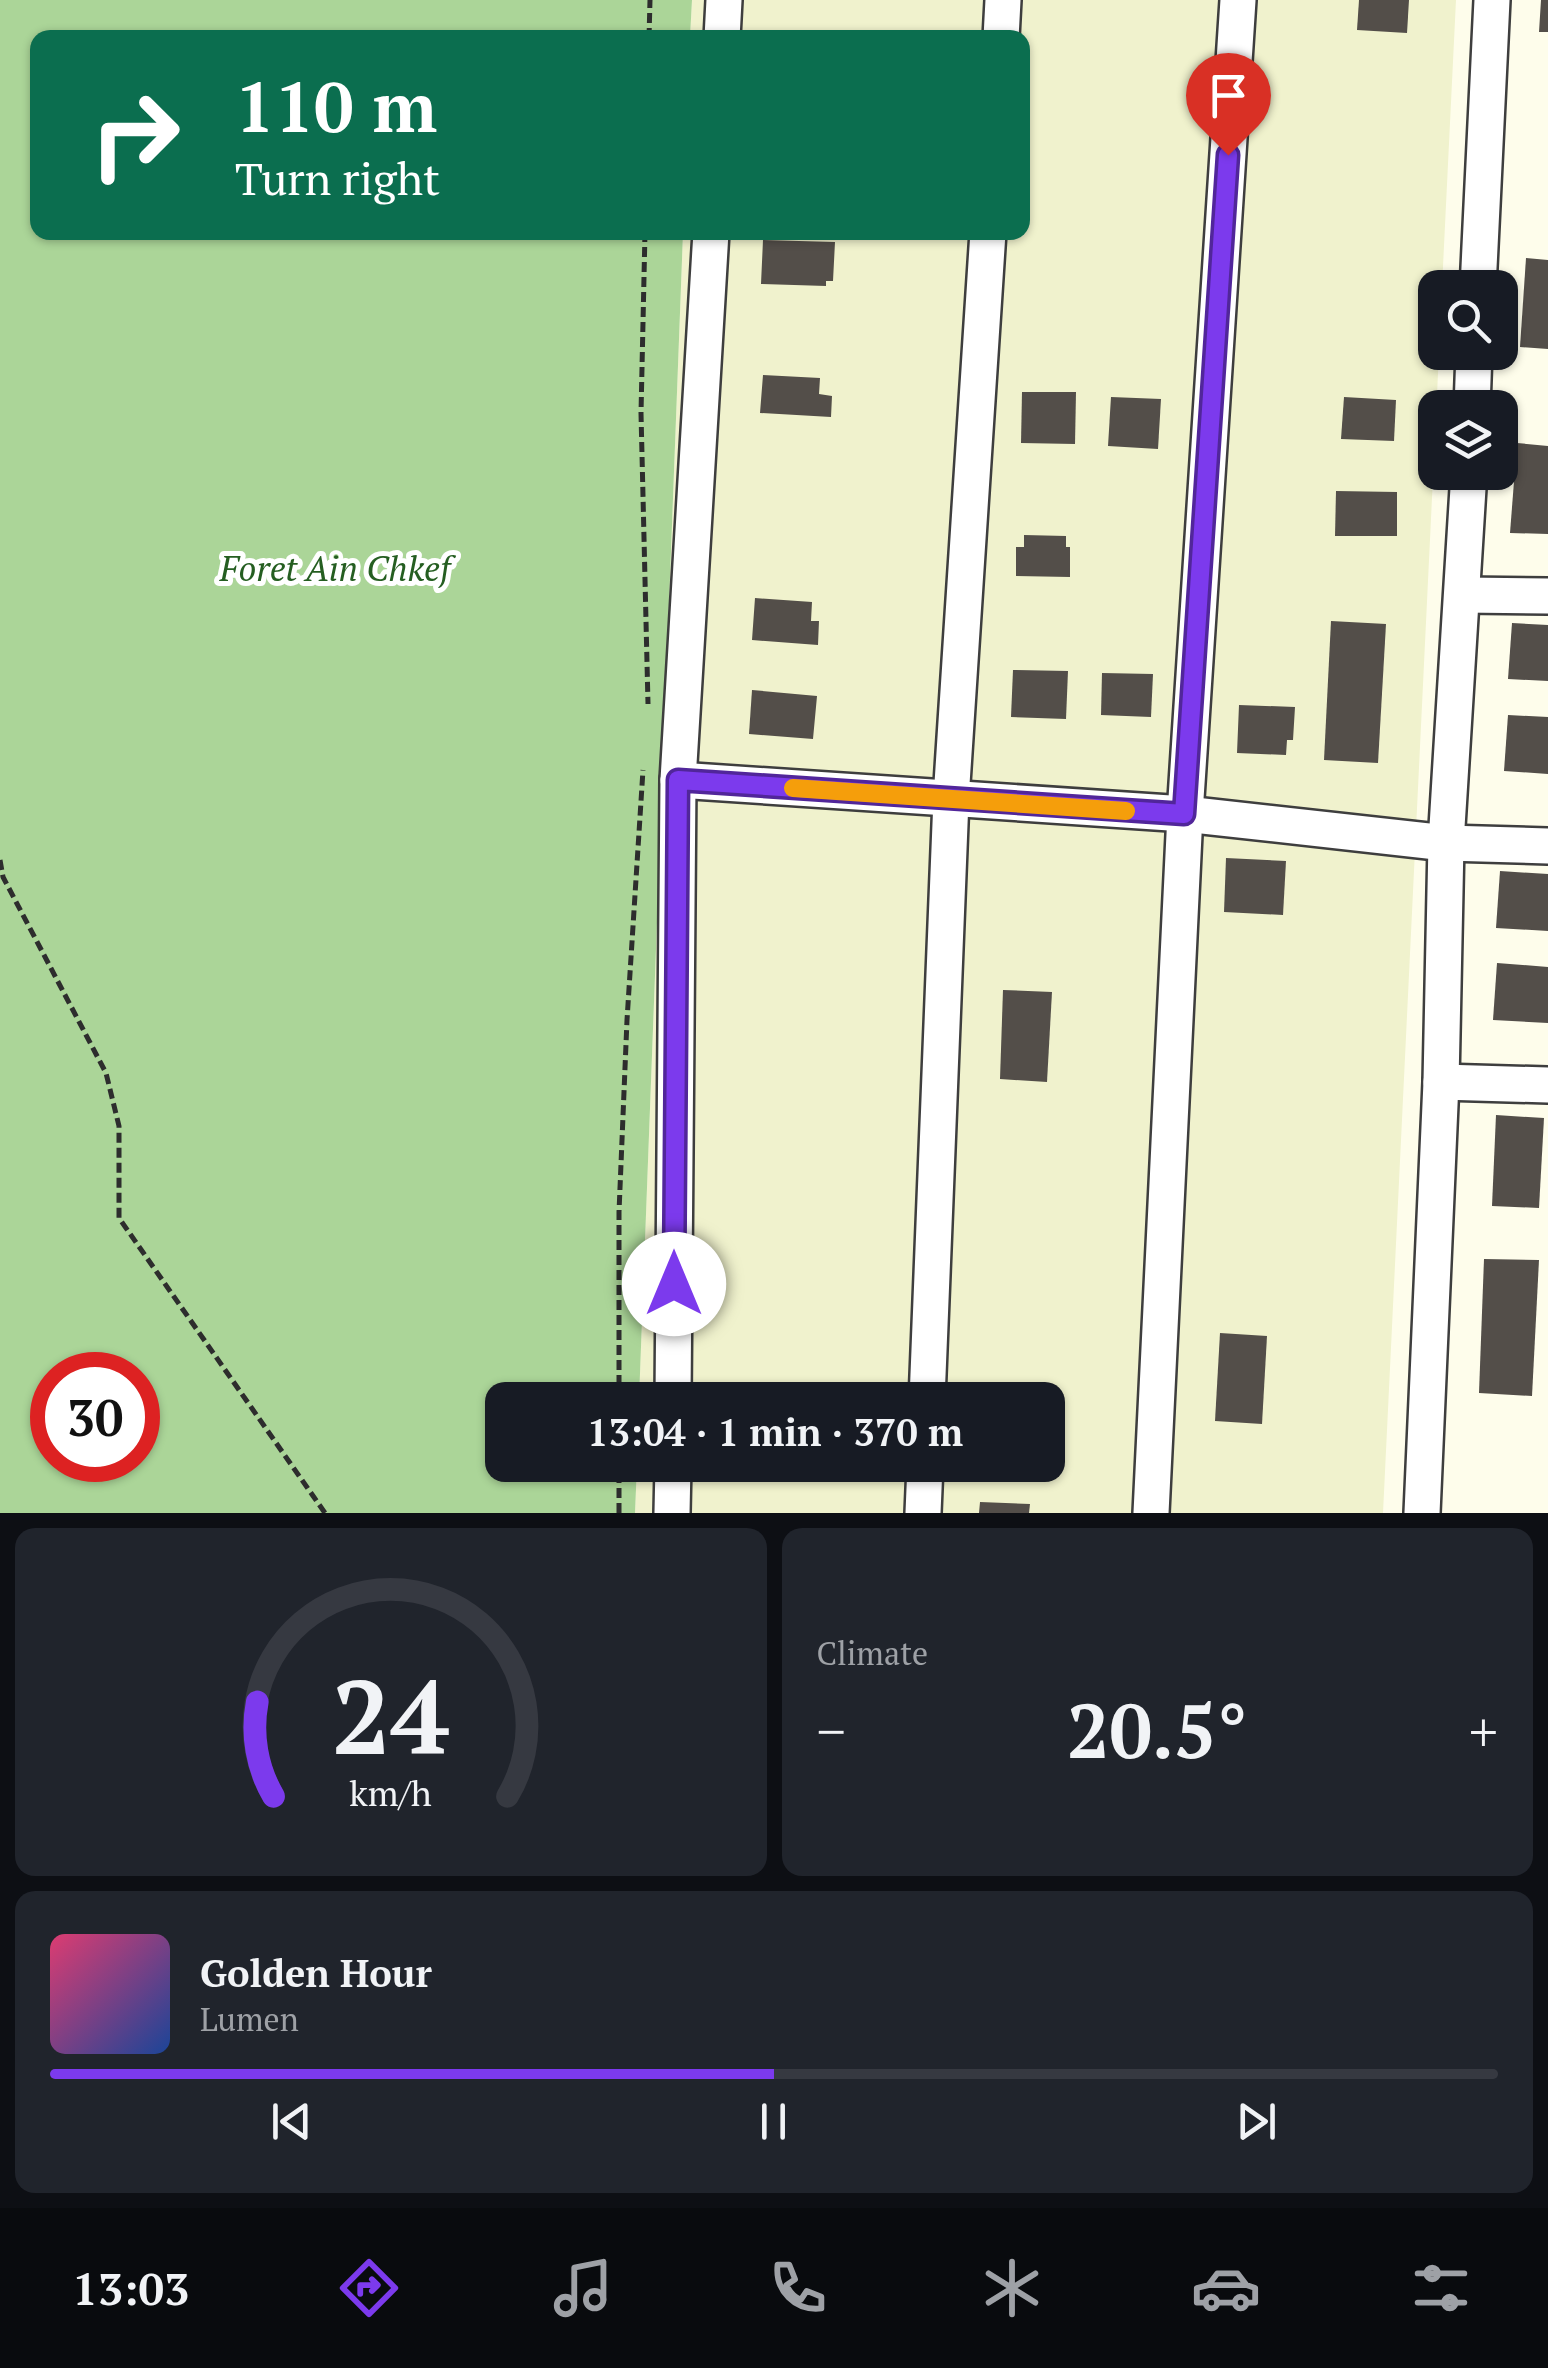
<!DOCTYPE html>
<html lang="en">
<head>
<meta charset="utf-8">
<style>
  :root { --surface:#171b24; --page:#20242c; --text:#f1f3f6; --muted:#9ea1a6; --line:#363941; --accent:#7c3aed }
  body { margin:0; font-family:"PT Serif",serif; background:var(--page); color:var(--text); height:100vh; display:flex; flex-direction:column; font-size:38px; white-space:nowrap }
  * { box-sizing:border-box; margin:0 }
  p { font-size:32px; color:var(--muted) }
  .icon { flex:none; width:55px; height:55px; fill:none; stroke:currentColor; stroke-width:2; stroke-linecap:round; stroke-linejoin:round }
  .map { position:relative; height:1513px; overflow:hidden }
  .drawer { display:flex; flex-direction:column; gap:15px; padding:15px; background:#0d0f14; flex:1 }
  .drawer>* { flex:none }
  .banner { position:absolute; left:30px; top:30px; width:1000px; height:210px; border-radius:20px; box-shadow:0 2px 8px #0004; background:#0b6e4f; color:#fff; overflow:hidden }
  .controls { position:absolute; left:1418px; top:270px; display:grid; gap:20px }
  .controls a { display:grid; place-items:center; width:100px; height:100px; border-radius:20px; background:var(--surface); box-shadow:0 2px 8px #0004; font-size:50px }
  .speed { position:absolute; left:30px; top:1352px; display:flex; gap:20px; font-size:50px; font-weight:700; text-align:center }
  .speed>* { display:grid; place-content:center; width:130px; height:130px; border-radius:50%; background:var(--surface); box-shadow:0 2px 8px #0004; line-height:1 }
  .speed .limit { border:15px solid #d22; background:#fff; color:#111 }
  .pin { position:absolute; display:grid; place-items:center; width:85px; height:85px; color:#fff; margin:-102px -42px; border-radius:50% 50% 50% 0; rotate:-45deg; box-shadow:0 0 10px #0007 }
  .pin .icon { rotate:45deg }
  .me { position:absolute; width:110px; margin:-55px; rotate:0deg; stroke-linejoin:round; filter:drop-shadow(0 0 8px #0008) }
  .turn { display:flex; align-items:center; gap:35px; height:210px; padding:0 40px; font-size:45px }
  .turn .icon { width:130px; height:130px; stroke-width:2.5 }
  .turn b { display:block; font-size:70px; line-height:85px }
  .big { font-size:75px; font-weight:800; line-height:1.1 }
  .drawer .widget { flex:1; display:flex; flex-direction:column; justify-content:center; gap:15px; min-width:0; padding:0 35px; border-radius:20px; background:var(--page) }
  .drawer .dial { align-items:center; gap:0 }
  .dial svg { height:260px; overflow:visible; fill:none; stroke:var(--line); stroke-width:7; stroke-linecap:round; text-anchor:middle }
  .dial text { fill:var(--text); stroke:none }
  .song { display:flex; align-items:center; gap:30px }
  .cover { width:120px; height:120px; border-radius:15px; background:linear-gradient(135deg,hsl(340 70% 55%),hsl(220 70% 35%)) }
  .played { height:10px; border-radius:5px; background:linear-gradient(90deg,var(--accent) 50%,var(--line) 50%) }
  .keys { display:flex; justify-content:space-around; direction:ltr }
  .heat { display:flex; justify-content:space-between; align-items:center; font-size:55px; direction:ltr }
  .drawer .tiles { flex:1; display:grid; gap:15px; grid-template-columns:1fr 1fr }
  .widget:last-child { grid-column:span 2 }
  .trip { position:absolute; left:485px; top:1382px; width:580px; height:100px; border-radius:20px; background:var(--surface); box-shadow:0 2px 8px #0004; font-weight:800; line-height:100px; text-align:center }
  .dock { display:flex; height:160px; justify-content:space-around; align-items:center; background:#090b0e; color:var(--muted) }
  .dock .icon { width:70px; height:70px }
  .dock .active { color:var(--accent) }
  .dock b { font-size:45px; color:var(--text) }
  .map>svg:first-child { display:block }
</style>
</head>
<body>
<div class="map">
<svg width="1548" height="1513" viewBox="0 0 1548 1513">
  <rect width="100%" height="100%" fill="#fefdeb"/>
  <polygon fill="#f0f2cd" points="692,0 1456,0 1442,287 1435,288 1435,352 1439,353 1383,1513 635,1513 637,1465 1048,1465 1048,1400 639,1400 683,233 1022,232 1022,38 690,37"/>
  <path fill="#abd598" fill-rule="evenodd" d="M0 0H692L690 37 38 38V232L683 233 639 1400H502V1465H637L635 1513H0ZM52 1375H138V1460H52Z"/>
  <g fill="#534e49">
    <polygon points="1359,0 1409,0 1407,33 1357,30"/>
    <polygon points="1541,0 1548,0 1548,32 1539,32"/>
    <polygon points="763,240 835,242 833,281 826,281 826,286 761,284"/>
    <polygon points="1526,258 1548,260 1548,349 1520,347"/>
    <polygon points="763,375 820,378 819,394 832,396 831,417 760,413"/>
    <polygon points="1022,392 1076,392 1075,444 1021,443"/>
    <polygon points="1111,397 1161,399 1158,449 1108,446"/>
    <polygon points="1344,397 1396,400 1394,441 1341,439"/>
    <polygon points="1517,443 1548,446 1548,534 1510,533"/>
    <polygon points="1336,491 1397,492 1397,536 1335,536"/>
    <polygon points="1024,535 1066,536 1066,547 1070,547 1070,577 1016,576 1016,547 1024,547"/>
    <polygon points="755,598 812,602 811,621 819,621 818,645 752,640"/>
    <polygon points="1331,621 1386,624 1378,763 1324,760"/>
    <polygon points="1512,623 1548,625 1548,681 1508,679"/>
    <polygon points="1013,670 1068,671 1066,719 1011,717"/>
    <polygon points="1102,673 1153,674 1151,717 1101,715"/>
    <polygon points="752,690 817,696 813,739 749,734"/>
    <polygon points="1239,705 1295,707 1293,740 1287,740 1286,755 1237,753"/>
    <polygon points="1508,715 1548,717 1548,774 1504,771"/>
    <polygon points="1226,858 1286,861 1283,915 1224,912"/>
    <polygon points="1500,871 1548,874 1548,931 1496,928"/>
    <polygon points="1497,963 1548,967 1548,1023 1493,1020"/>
    <polygon points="1003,990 1052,992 1047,1082 1000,1079"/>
    <polygon points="1496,1115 1544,1118 1539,1208 1492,1206"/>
    <polygon points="1484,1259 1539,1260 1532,1396 1479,1393"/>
    <polygon points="1220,1333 1267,1336 1262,1424 1215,1421"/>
    <polygon points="980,1502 1030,1504 1029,1513 979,1513"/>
  </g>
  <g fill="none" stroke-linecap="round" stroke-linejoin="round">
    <g stroke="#3e3e3e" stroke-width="40">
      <g id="minor">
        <polyline points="722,38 724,0"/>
        <polyline points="1001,38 1003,0"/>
        <polyline points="1478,288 1492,0"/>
        <polyline points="1472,408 1474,352"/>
        <polyline points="1463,595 1548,596"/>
        <polyline points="678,780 1185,814 1446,843 1548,846"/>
        <polyline points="1441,1082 1548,1085"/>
        <polyline points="673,1400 678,780 711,232"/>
        <polyline points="927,1400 951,799 988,232"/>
        <polyline points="672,1513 673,1465"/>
        <polyline points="923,1513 925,1465"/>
        <polyline points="1151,1513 1185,814 1238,0"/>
        <polyline points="1422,1513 1441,1082 1446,843 1469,472"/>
      </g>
    </g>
    <g stroke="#2d2d2d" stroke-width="5" stroke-dasharray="10 5" stroke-linecap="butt">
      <polyline points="649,38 650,0"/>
      <polyline points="645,232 641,413 648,704"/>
      <polyline points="0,860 3,877 106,1073 119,1126 119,1218 325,1513"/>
      <polyline points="619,1400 619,1212 627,1020 643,770"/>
      <polyline points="619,1513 619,1465"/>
    </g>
    <use href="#minor" stroke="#fff" stroke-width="35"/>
  </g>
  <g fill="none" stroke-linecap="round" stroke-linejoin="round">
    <g stroke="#51269a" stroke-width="25">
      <polyline id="route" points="674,1284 678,780 1184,814 1228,155"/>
    </g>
    <use href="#route" stroke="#7c3aed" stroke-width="18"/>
    <polyline stroke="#f59e0b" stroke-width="18" points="793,788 1126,811"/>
  </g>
  <g text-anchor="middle" stroke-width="10" stroke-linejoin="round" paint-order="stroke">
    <g font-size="35" font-style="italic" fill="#255e21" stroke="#fff">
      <text x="335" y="581">Foret Ain Chkef</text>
    </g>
  </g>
</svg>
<div class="controls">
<a><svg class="icon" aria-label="search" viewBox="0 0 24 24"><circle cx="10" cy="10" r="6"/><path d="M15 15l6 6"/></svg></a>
<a><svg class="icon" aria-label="layers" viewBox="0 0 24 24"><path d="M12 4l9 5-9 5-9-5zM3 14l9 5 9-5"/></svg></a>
</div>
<div class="speed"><div class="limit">30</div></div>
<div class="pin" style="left:1228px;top:155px;background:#d93025"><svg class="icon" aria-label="arrive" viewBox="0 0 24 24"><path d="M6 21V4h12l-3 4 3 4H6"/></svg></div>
<svg class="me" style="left:674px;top:1284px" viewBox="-20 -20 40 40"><circle r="19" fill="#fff"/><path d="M0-13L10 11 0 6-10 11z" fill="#7c3aed"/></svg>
<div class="trip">13:04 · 1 min · 370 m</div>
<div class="banner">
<div class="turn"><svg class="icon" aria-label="right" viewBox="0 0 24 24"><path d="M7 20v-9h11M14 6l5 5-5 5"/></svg><div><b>110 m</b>Turn right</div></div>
</div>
</div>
<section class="drawer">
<div class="tiles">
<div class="widget dial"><svg viewBox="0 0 100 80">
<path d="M14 69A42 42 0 1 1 86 69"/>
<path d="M14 69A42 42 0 0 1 9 40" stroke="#7c3aed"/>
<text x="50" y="56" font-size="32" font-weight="700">24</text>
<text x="50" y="72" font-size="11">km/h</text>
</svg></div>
<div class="widget"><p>Climate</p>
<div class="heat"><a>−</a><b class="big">20.5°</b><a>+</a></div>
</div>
<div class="widget">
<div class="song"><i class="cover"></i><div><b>Golden Hour</b><p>Lumen</p></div></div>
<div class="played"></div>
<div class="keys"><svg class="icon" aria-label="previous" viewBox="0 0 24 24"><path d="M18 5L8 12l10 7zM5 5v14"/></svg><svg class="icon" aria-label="pause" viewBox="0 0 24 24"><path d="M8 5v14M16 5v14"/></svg><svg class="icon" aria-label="next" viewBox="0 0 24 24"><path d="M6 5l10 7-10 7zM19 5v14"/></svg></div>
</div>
</div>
</section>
<nav class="dock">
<b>13:03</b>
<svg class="icon active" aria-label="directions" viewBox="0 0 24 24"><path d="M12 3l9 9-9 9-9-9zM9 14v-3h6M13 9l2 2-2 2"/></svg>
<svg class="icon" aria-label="music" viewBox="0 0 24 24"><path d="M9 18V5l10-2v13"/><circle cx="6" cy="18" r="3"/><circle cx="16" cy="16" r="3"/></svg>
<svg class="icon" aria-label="phone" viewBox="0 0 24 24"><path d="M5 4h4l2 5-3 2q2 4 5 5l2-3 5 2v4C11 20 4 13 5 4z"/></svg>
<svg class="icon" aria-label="climate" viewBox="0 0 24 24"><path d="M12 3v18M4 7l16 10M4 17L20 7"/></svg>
<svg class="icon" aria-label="car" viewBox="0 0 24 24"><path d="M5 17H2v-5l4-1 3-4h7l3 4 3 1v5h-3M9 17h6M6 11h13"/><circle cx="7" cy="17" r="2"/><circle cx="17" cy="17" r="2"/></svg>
<svg class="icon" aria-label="filters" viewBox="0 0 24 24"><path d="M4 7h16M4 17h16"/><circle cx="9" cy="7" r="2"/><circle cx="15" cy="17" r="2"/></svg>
</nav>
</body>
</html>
